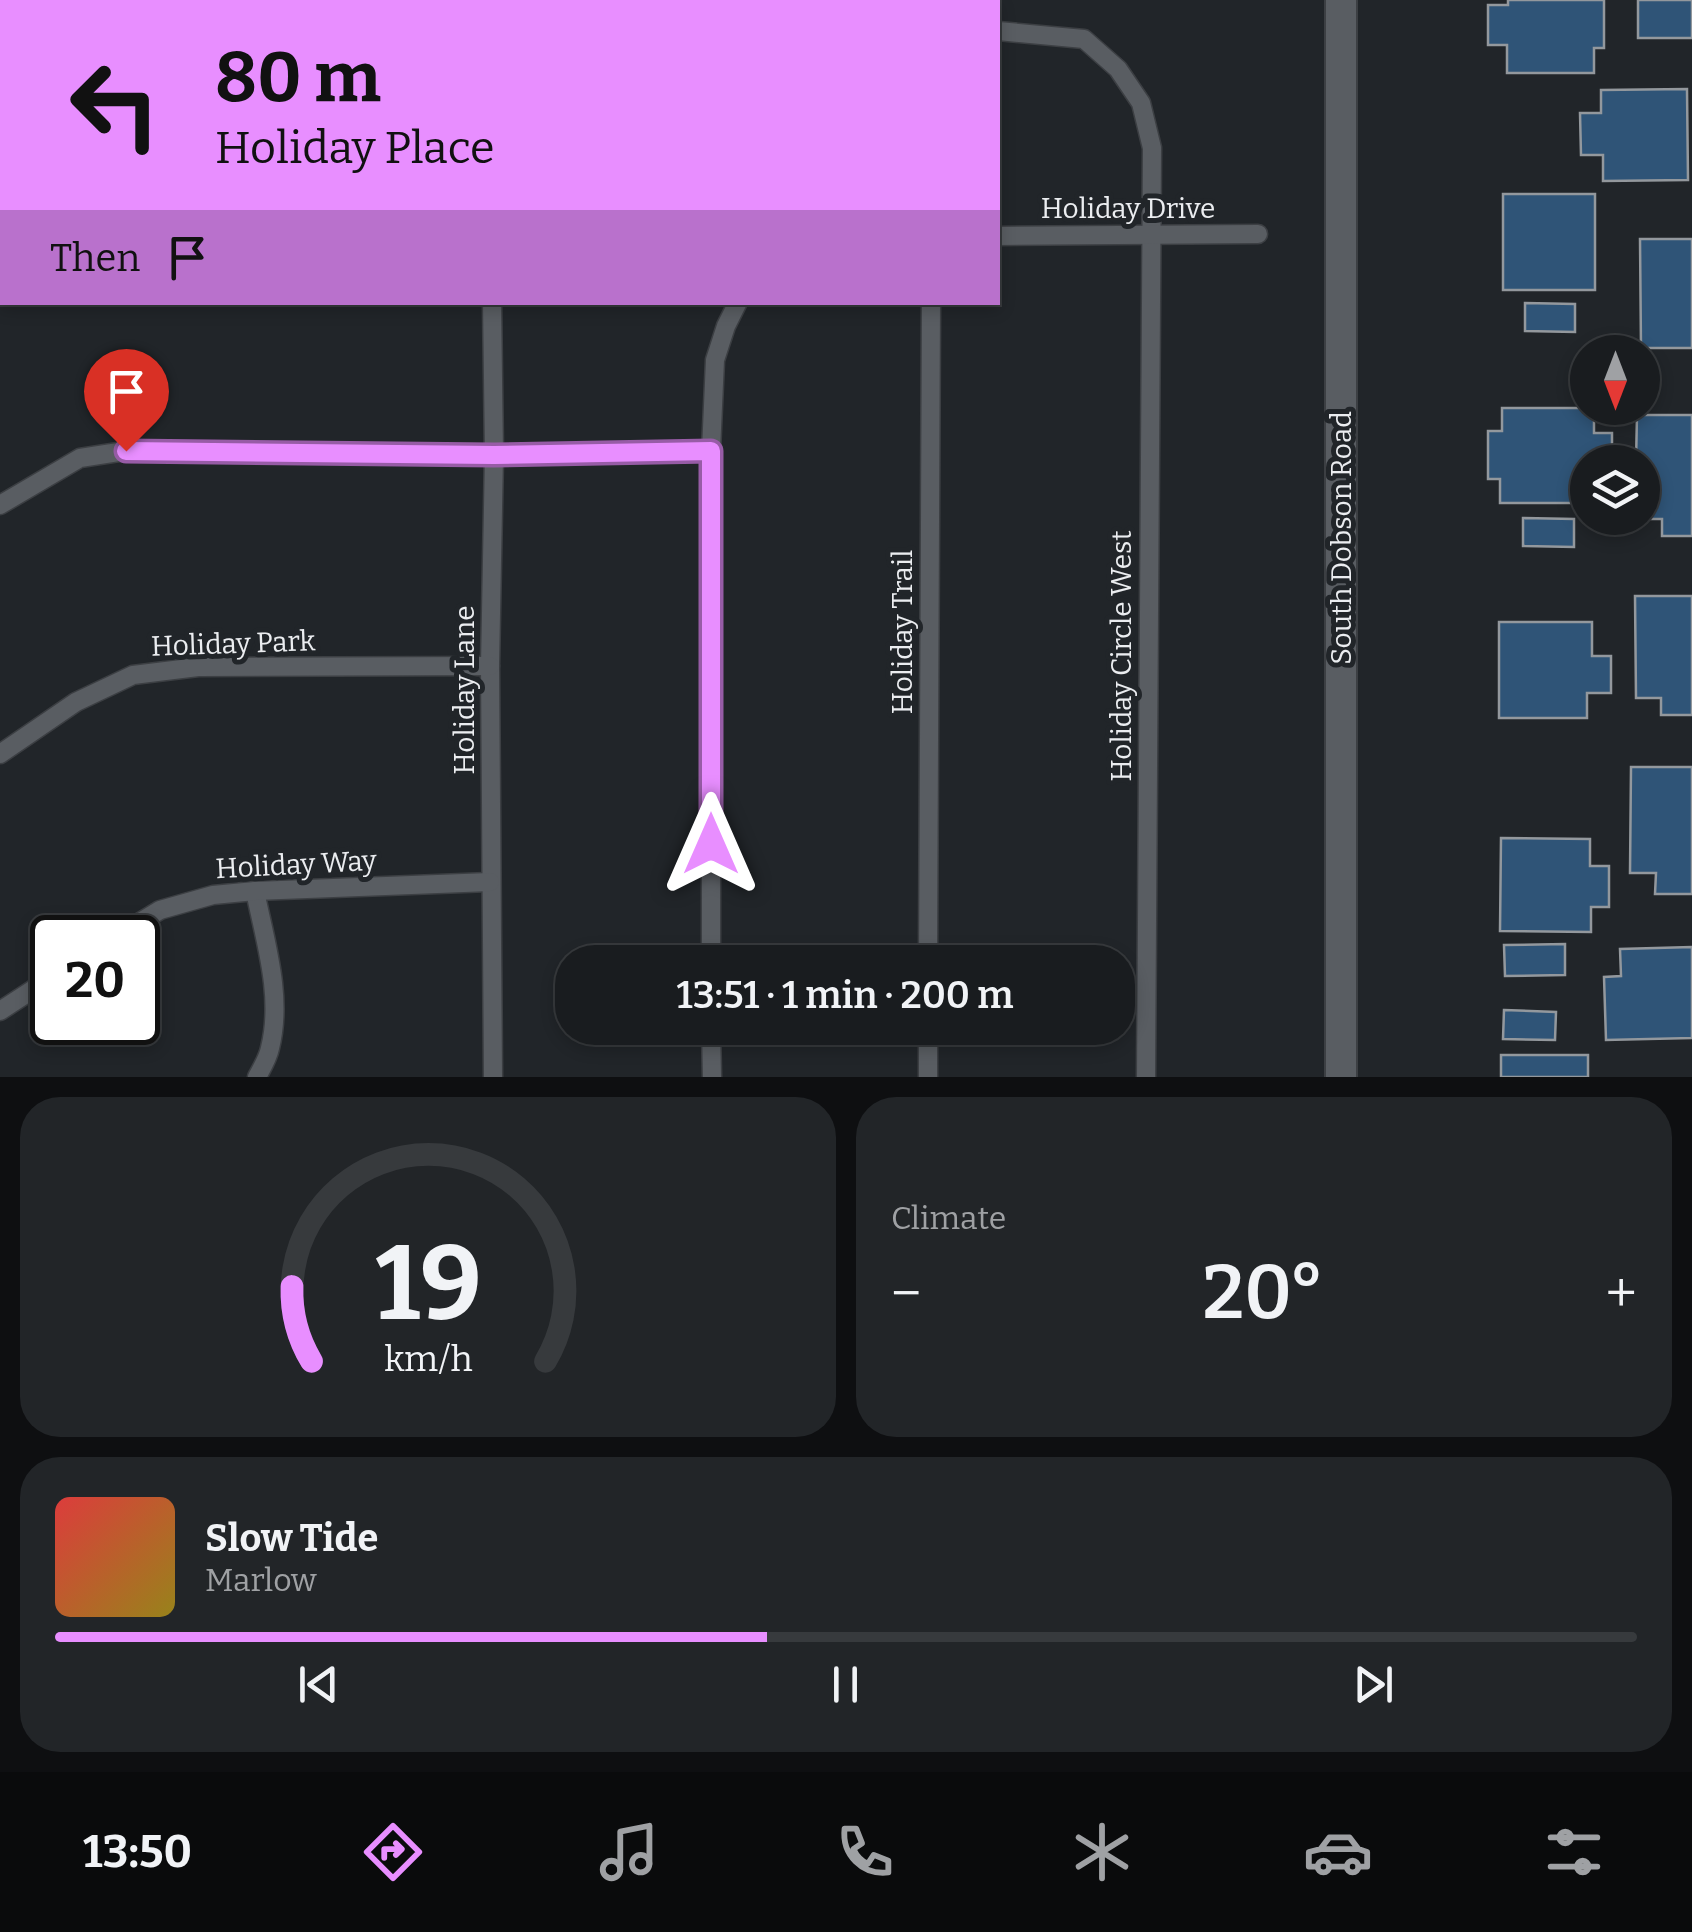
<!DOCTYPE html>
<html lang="en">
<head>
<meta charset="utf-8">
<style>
  :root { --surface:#191c1f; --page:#222528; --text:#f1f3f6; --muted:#9fa1a4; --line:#373a3d; --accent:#e88eff }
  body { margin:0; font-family:Bitter,serif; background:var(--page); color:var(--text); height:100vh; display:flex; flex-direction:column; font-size:38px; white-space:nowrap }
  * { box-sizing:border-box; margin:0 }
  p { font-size:32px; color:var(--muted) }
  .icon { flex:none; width:55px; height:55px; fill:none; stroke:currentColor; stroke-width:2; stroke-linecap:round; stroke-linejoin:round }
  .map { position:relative; height:1077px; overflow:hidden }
  .drawer { display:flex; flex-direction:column; gap:20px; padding:20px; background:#0e0f11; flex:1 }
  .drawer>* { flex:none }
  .banner { position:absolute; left:0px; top:0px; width:1000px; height:305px; box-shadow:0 5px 15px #0003,0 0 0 2px var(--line); background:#e88eff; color:#111; overflow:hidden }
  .needle { width:65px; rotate:180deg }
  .tools { position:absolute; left:1570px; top:335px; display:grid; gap:20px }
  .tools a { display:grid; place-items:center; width:90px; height:90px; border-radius:50%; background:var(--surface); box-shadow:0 5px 15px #0003,0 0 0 2px var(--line); font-size:50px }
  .speed { position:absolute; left:30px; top:915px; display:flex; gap:20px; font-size:50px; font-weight:700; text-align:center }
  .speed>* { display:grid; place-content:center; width:130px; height:130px; border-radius:50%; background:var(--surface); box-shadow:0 5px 15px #0003,0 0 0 2px var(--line); line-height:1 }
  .speed .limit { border:5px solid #111; border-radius:15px; background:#fff; color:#111 }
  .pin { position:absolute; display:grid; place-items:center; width:85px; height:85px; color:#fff; margin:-102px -42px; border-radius:50% 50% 50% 0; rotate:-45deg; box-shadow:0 0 10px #0007 }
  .pin .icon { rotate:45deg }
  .me { position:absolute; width:110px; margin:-55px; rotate:0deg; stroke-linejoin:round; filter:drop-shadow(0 0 8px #0008) }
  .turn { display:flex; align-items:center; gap:35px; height:210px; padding:0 50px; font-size:45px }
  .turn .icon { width:130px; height:130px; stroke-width:2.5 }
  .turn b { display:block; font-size:70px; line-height:85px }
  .then { display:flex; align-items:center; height:95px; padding:0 50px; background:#0003; gap:20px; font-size:38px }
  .big { font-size:75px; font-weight:600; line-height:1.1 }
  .drawer .widget { flex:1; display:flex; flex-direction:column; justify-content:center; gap:15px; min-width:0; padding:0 35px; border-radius:40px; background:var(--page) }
  .drawer .dial { align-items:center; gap:0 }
  .dial svg { height:260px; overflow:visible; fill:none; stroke:var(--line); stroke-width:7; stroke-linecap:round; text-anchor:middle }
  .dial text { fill:var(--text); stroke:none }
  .song { display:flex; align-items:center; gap:30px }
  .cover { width:120px; height:120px; border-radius:15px; background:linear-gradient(135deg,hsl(0 70% 55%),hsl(50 70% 35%)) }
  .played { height:10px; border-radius:5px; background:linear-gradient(90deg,var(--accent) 45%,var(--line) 45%) }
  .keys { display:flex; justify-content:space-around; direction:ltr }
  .heat { display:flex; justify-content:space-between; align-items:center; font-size:55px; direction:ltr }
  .drawer .tiles { flex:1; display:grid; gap:20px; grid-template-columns:1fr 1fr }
  .widget:last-child { grid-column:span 2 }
  .trip { position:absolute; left:555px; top:945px; width:580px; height:100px; border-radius:40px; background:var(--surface); box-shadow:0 5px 15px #0003,0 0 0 2px var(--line); font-weight:600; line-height:100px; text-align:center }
  .menu { display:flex; height:160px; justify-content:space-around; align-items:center; background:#0a0b0c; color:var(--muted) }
  .menu .icon { width:70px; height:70px }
  .menu .active { color:var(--accent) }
  .menu b { font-size:45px; color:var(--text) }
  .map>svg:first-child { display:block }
</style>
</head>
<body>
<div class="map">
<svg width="1692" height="1077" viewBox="0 0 1692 1077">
  <rect width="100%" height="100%" fill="#212529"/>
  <g fill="#2f5477" stroke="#93989d" stroke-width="2.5">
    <polygon points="1508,0 1604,0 1604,48 1594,48 1594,73 1507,73 1507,45 1488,45 1488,5 1508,5"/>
    <rect x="1638" y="0" width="54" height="38"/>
    <polygon points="1687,89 1688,180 1603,181 1603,155 1581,155 1580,113 1601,113 1601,90"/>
    <rect x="1503" y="194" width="92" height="96"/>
    <polygon points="1640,239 1692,239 1692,348 1641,348"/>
    <polygon points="1525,303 1575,304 1575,332 1525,331"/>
    <polygon points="1502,408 1594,408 1594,433 1612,433 1612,462 1588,462 1588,503 1500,503 1500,479 1488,479 1488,431 1502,431"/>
    <polygon points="1637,415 1692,415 1692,536 1662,536 1662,519 1636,519 1642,518 1642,462 1636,462"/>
    <polygon points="1523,518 1574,519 1574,547 1523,546"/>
    <polygon points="1635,596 1692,596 1692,715 1661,715 1661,698 1636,698"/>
    <polygon points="1499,622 1592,622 1592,656 1611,656 1611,693 1587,693 1587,718 1499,718"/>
    <polygon points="1631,767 1692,767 1692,894 1655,894 1656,873 1630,873"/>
    <polygon points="1501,838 1590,839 1590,866 1609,866 1609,907 1591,907 1591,932 1500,931"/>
    <polygon points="1565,944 1565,975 1505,976 1504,945"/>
    <polygon points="1692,947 1692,1038 1606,1040 1604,977 1621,976 1620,949"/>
    <polygon points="1504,1010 1556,1012 1555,1040 1503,1039"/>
    <rect x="1501" y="1055" width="87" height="22"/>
  </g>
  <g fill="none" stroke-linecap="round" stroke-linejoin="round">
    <g stroke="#3c3f43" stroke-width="21">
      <g id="service">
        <polyline points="0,31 2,31"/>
        <polyline points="998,31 1084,39 1118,69 1141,103 1152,148 1146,1077"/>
        <polyline points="998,236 1258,234"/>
        <polyline points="0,250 2,249"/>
        <polyline points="492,302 494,455 490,666 493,1077"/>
        <polyline points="0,505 80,458 125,451 494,455 711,451"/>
        <polyline points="0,754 76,702 133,675 198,667 490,666"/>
        <path d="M255 891C265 941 283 996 270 1048 268 1058 262 1068 257 1077"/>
        <polyline points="114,938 160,910 213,895 255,891 490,882"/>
        <polyline points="711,962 711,451 715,360 726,326 738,302"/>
        <polyline points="928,962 931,302"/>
        <polyline points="0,1011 52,977"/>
        <polyline points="711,1028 712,1077"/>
        <polyline points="928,1077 928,1028"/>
      </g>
    </g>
    <g stroke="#3c3f43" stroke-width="34">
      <polyline id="secondary" points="1341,1077 1341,0"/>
    </g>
    <use href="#service" stroke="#595d62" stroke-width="18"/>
    <use href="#secondary" stroke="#595d62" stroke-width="30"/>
  </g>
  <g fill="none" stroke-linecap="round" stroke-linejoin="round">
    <g stroke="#975ca6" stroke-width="25">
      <polyline id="route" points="126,451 494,455 711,451 711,844"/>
    </g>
    <use href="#route" stroke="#e88eff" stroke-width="18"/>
  </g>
  <g text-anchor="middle" stroke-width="10" stroke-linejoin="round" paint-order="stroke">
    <g font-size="28" fill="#ebedf0" stroke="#212529">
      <text x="1128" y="218">Holiday Drive</text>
      <text transform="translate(1341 538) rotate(-90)" y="10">South Dobson Road</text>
      <text transform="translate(902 632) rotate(-90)" y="10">Holiday Trail</text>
      <text transform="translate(233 643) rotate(-2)" y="10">Holiday Park</text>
      <text transform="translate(1121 656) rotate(-90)" y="10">Holiday Circle West</text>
      <text transform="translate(464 690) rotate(-90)" y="10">Holiday Lane</text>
      <text transform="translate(296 864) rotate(-3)" y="10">Holiday Way</text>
    </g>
  </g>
</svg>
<div class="tools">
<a><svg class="needle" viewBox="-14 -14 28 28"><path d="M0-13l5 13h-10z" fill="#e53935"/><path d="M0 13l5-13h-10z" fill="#9fa1a4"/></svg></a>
<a><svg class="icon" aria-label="layers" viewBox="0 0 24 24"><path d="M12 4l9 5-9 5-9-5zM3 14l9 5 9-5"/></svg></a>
</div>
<div class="speed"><div class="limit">20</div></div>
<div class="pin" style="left:126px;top:451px;background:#d93025"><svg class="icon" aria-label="arrive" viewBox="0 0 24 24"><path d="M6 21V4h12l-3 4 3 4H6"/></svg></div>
<svg class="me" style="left:711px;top:844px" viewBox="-20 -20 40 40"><path d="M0-17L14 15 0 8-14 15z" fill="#e88eff" stroke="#fff" stroke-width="4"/></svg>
<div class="trip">13:51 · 1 min · 200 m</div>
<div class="banner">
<div class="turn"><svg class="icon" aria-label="left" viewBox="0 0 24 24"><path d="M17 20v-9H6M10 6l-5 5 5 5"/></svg><div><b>80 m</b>Holiday Place</div></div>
<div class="then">Then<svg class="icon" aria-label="arrive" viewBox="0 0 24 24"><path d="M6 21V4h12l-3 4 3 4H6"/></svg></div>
</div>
</div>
<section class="drawer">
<div class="tiles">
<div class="widget dial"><svg viewBox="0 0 100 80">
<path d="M14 69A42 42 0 1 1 86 69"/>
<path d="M14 69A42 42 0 0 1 8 46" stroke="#e88eff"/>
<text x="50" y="56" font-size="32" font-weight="700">19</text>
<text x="50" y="72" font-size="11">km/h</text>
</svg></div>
<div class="widget"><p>Climate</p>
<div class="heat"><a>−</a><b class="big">20°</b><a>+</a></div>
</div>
<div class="widget">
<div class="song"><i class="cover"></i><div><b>Slow Tide</b><p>Marlow</p></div></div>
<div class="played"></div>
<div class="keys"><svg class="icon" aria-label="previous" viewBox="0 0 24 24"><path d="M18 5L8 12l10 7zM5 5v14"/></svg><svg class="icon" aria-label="pause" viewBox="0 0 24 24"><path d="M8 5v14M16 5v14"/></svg><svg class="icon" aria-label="next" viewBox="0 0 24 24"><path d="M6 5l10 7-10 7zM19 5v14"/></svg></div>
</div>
</div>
</section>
<nav class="menu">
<b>13:50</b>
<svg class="icon active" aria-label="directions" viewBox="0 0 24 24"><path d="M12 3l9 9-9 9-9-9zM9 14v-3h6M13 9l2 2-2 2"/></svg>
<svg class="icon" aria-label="music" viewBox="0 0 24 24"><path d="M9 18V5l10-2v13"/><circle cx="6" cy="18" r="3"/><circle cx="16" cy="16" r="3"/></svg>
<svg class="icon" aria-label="phone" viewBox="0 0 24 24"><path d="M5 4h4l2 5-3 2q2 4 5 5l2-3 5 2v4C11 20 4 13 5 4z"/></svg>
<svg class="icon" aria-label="climate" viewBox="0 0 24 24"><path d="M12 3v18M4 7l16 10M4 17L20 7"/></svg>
<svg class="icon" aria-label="car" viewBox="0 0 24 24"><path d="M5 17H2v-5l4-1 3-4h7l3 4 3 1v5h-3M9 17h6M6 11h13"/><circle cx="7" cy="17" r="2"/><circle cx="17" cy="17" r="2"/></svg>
<svg class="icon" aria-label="filters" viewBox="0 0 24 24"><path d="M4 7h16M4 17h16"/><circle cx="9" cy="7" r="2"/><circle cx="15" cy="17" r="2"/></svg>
</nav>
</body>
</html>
